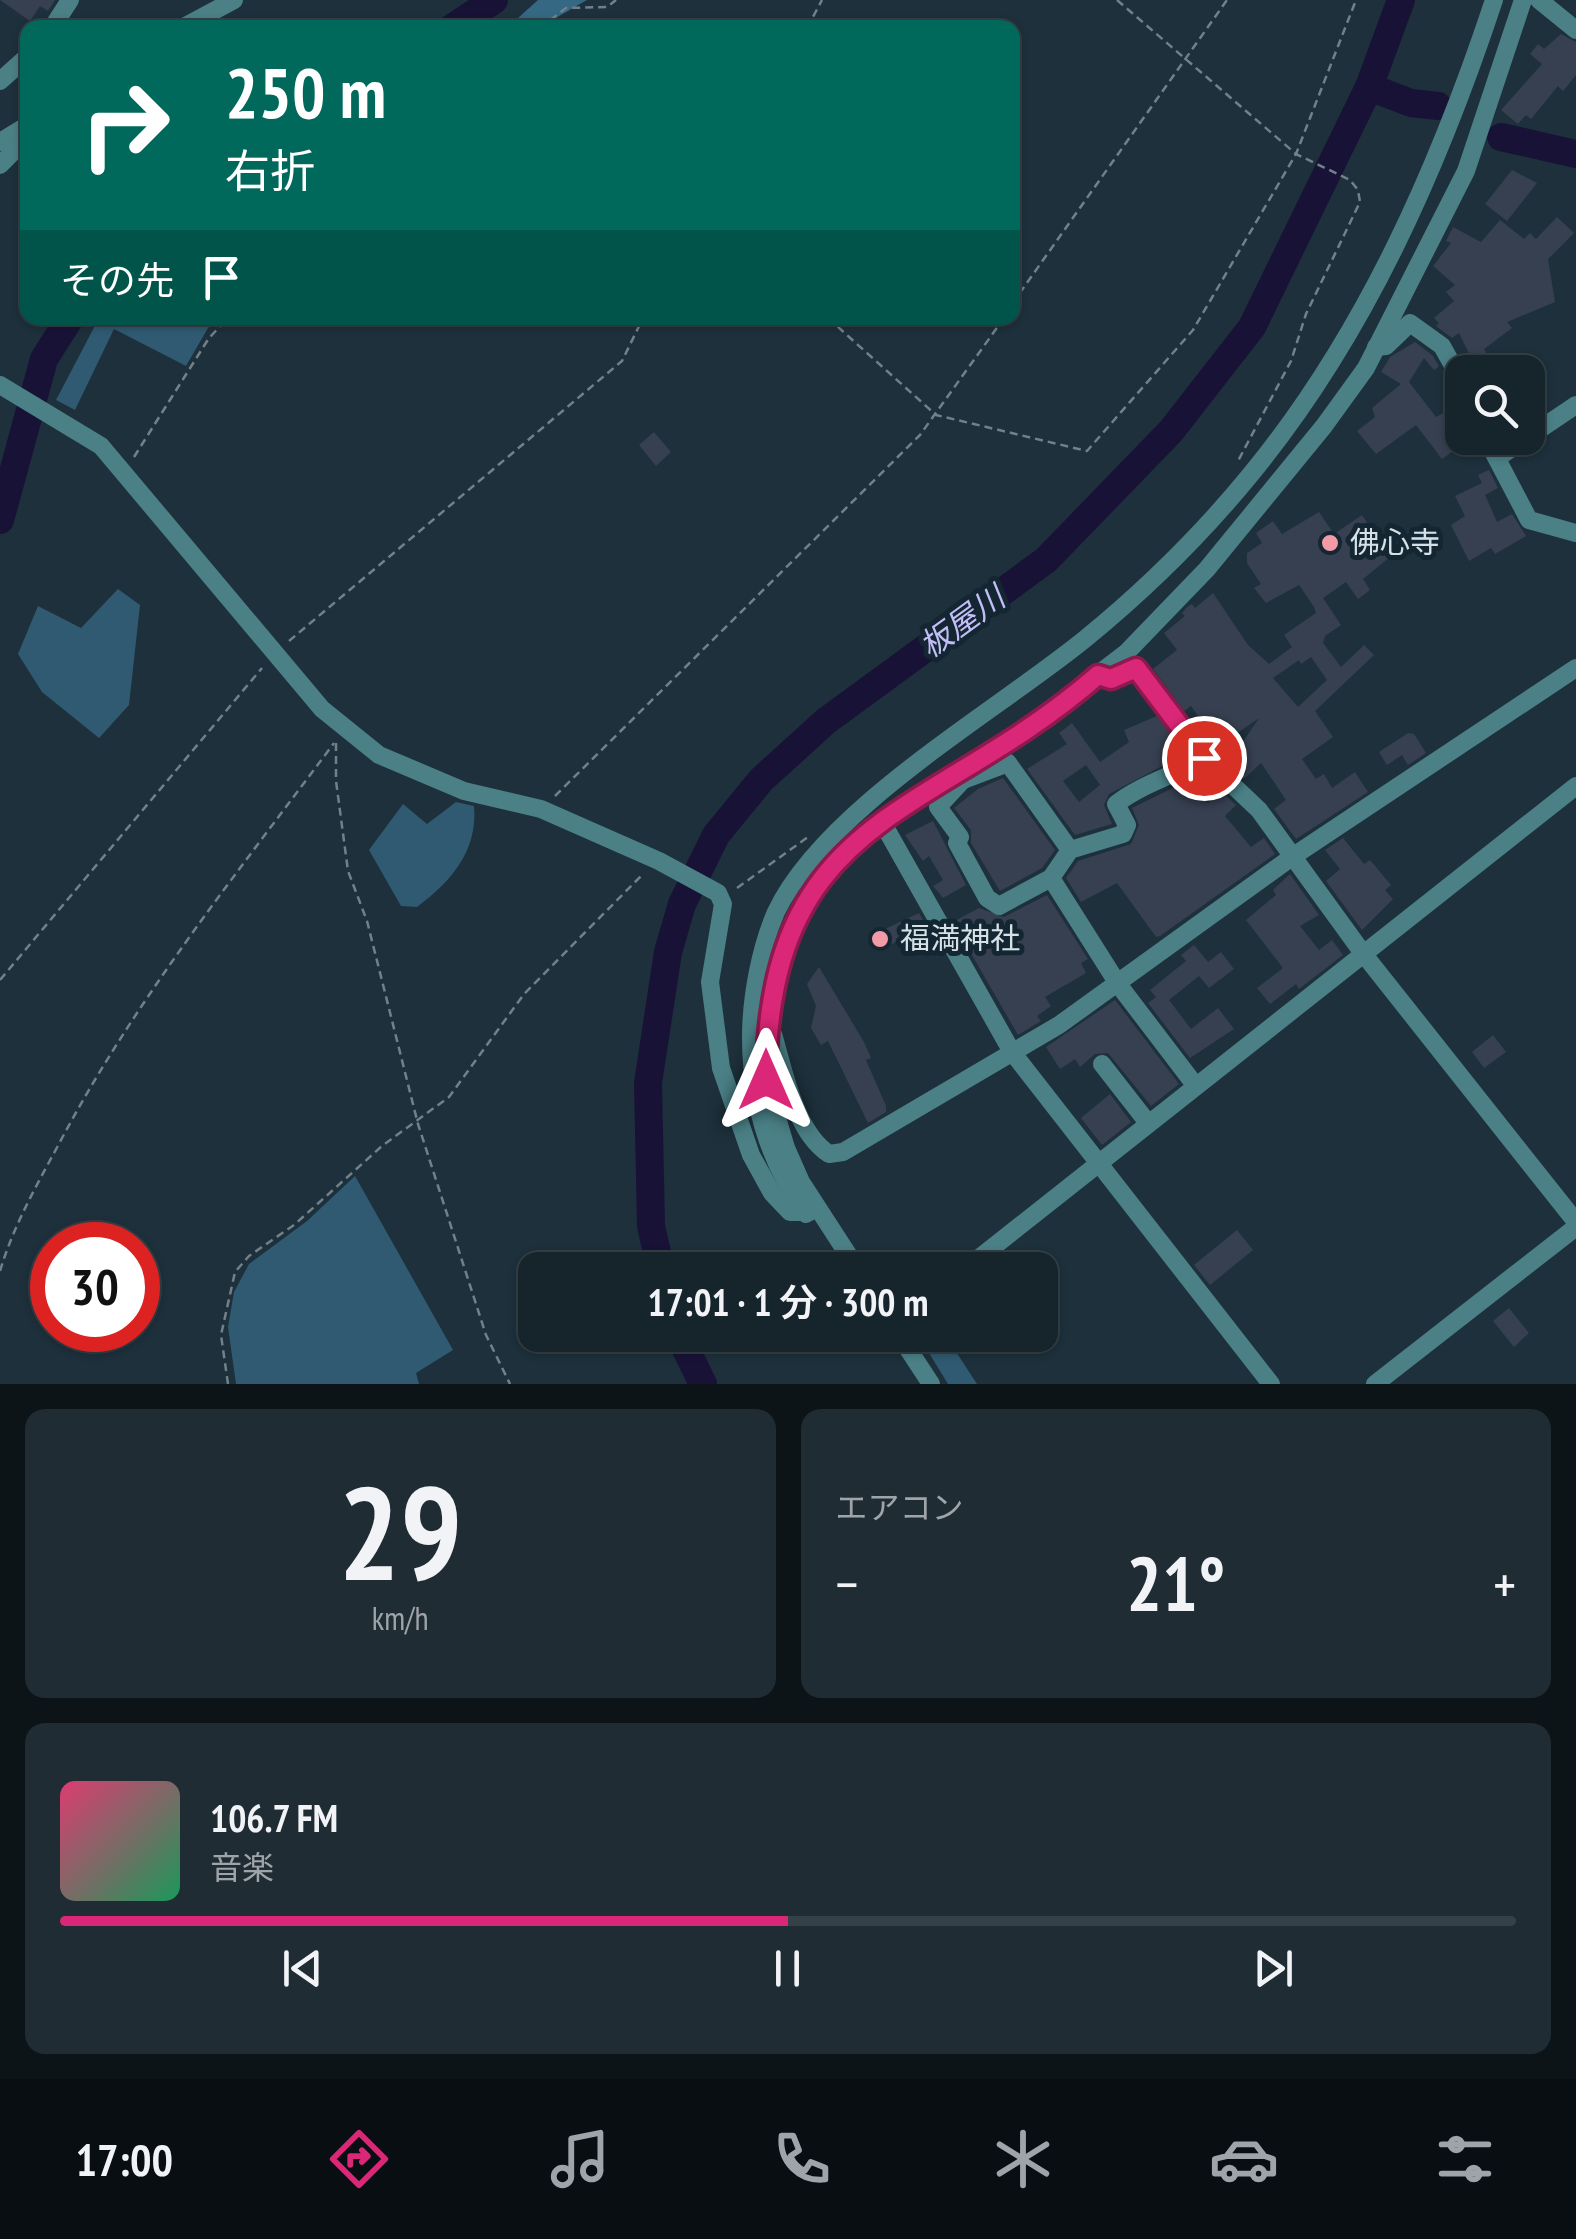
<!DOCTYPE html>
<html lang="ja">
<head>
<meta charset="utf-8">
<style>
  :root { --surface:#16242c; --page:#1f2c34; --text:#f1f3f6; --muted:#9ea4a9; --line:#354148; --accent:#db2777 }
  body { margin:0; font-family:"PT Sans Narrow","Noto Sans JP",sans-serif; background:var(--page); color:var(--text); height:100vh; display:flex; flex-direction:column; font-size:38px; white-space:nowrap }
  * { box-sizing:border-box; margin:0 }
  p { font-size:32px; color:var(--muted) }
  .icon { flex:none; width:55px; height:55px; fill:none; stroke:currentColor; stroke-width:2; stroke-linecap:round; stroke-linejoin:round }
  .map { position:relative; height:1384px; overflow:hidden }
  .details { display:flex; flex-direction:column; gap:25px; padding:25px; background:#0c1418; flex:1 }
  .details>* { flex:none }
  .guide { position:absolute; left:20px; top:20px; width:1000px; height:305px; border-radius:20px; box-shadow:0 2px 8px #0004,0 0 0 2px var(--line); background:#00695c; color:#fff; overflow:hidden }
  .tools { position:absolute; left:1445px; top:355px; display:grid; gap:20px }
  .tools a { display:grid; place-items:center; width:100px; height:100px; border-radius:20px; background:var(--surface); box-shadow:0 2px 8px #0004,0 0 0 2px var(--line); font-size:50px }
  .speed { position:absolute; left:30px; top:1222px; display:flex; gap:20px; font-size:50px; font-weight:700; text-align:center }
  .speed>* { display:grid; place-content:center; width:130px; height:130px; border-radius:50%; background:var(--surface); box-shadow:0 2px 8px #0004,0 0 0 2px var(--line); line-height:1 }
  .speed .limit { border:15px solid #d22; background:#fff; color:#111 }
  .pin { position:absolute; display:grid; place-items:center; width:85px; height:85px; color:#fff; margin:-42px; border:5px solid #fff; border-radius:50%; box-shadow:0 2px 10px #0007 }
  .me { position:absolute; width:110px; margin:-55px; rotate:0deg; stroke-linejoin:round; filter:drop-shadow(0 0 8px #0008) }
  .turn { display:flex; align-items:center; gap:35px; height:210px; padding:0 40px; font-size:45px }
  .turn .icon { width:130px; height:130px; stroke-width:2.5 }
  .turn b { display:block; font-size:70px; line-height:85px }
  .then { display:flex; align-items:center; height:95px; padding:0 40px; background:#0003; gap:20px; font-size:38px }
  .big { font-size:75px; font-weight:600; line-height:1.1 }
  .details .card { flex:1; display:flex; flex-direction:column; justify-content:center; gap:15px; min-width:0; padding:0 35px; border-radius:20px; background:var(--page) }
  .details .dial { align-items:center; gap:0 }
  .dial b { font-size:130px; line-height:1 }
  .song { display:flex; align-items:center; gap:30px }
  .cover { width:120px; height:120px; border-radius:15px; background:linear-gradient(135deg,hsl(340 70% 55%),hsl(150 70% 35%)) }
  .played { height:10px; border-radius:5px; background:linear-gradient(90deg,var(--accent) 50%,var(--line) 50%) }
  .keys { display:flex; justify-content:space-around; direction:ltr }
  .heat { display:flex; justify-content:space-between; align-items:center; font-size:55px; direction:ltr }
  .details .tiles { flex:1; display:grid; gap:25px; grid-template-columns:1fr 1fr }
  .card:last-child { grid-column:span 2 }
  .trip { position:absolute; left:518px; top:1252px; width:540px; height:100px; border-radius:20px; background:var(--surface); box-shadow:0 2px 8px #0004,0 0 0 2px var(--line); font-weight:600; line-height:100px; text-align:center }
  .tabs { display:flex; height:160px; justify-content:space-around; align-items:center; background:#090e12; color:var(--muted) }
  .tabs .icon { width:70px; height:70px }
  .tabs .active { color:var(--accent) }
  .tabs b { font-size:45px; color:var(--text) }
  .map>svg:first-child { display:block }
</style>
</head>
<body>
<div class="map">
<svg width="1576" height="1384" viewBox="0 0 1576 1384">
  <rect width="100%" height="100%" fill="#1d303b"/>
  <g fill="#2f5a71">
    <polygon points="99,318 219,318 208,328 186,366 114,329 75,410 56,400"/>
    <polygon points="118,589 140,605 129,705 99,738 42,692 18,654 38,606 81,628"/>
    <path d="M456 802 474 806C478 850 452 881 417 907L401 906 369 850 403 804 427 824Z"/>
    <polygon points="355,1176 453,1350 416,1373 419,1384 236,1384 228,1327 234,1292 249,1264 307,1221"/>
    <polygon points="918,1335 945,1335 977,1384 948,1384"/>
  </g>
  <polygon fill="#356883" points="538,0 587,0 540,27 529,27 518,18"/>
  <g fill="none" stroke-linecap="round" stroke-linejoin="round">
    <g stroke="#191237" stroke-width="28">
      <polyline points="452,28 494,0"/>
      <polyline points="1369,87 1411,103 1438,106"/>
      <polyline points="1501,137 1576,154"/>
      <polyline points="0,520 44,359 70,318"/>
      <polyline points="661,1270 651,1226 648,1083 668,952 682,904 716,835 761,780 826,721 1046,560 1171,431 1252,327 1369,87 1401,0"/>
      <polyline points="679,1335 703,1384"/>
    </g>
  </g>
  <g fill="#374051" fill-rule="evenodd">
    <polygon points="0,0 55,0 48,11 40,6 30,21"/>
    <polygon points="1561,34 1576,42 1576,75 1563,91 1558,86 1531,119 1526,115 1518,124 1501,110 1542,64 1530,54 1538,44 1544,49"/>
    <polygon points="1512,170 1537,183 1507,221 1485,204"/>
    <polygon points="1557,217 1574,233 1548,259 1555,302 1507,322 1512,328 1484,349 1491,362 1477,370 1459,333 1452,338 1436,326 1439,323 1434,318 1454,301 1446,292 1455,285 1433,266 1451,243 1446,241 1453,227 1481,242 1500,220 1524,239 1530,233 1536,239"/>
    <polygon points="1415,342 1432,355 1439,366 1434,370 1424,358 1409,382 1436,417 1462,403 1462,435 1456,439 1461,445 1442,459 1416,425 1376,454 1357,431 1375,417 1372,408 1401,384 1381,372 1390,357"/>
    <polygon points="654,432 671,452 656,466 639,445"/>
    <polygon points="1489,470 1498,488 1485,495 1497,522 1512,514 1526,536 1495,554 1491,548 1469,561 1451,525 1465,516 1455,496 1482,483 1478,475"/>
    <path d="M1319 512 1334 534 1362 515 1390 557 1363 579 1370 590 1358 599 1346 582 1323 598 1341 625 1325 636 1323 643 1341 667 1364 645 1374 655 1315 711 1333 737 1302 759 1316 779 1324 774 1332 788 1355 772 1368 792 1296 839 1274 809 1286 800 1261 763 1244 779 1228 764 1259 718 1213 750 1199 730 1205 726 1191 706 1184 711 1153 669 1177 650 1164 633 1185 616 1182 613 1187 607 1192 604 1195 608 1213 593 1248 645 1269 664 1292 647 1284 635 1316 613 1314 607 1299 585 1266 603 1254 588 1261 584 1247 563V553L1262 543 1256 533 1273 521 1282 534ZM1311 657 1327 680 1298 707 1273 678 1299 660 1301 664Z"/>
    <path d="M1157 716 1185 754 1109 794 1104 805 1112 824 1075 835 1027 769 1067 744 1059 733 1072 723 1100 762 1129 742 1124 730ZM1086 765 1100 785 1079 802 1063 781Z"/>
    <polygon points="1408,733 1414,734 1426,753 1408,765 1402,755 1387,765 1379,752"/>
    <polygon points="1003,778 1055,850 1042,868 1000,891 971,843 971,830 954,808 978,789"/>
    <polygon points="1187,781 1208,803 1220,790 1236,805 1225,816 1251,847 1264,838 1275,854 1160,936 1156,937 1117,883 1081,902 1066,878 1078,861 1131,844 1139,825 1132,808"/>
    <polygon points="933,821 966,885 943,898 933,886 943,880 929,856 923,861 905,835"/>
    <polygon points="1343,838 1364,864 1370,860 1391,885 1385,890 1393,899 1362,930 1326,881 1340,869 1325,850"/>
    <polygon points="1290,874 1319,915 1300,926 1319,950 1332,940 1343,955 1299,989 1296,984 1270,1004 1257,988 1283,968 1246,920 1276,895 1273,890"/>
    <polygon points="1047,895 1088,959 1081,963 1086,973 1045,997 1051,1006 1037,1016 1041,1021 1018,1035 953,922 979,908 1004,917"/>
    <polygon points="919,913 924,922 916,927 919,932 876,951 868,937"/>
    <polygon points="1194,945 1208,962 1221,952 1234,969 1209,988 1199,976 1169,1000 1191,1029 1218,1008 1234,1029 1190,1058 1148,1003 1156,997 1150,990 1186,961 1181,955"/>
    <polygon points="819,967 864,1042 871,1058 866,1060 886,1106 886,1112 868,1123 828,1041 821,1045 811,1028 816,1006 807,984"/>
    <polygon points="1115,1000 1179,1084 1151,1106 1108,1053 1095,1054 1080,1067 1075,1059 1060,1069 1046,1047"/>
    <polygon points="1493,1035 1506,1052 1484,1068 1472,1052"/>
    <polygon points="1110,1094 1131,1122 1102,1145 1081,1118"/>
    <polygon points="1237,1230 1253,1250 1210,1285 1194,1265"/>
    <polygon points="1509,1308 1529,1333 1514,1347 1493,1321"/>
  </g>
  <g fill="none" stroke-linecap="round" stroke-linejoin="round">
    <g stroke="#71818a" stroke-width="2.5" stroke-dasharray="8 5" stroke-linecap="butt">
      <polyline points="1117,0 1296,154 1350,180 1358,190 1360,202 1306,314 1291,361 1238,461"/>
      <polyline points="540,28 566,8 607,7 616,0"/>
      <polyline points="807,28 822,0"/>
      <polyline points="1012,304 1227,0"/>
      <polyline points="828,318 936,415 1087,451 1193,330 1296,154 1356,0"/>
      <polyline points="134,457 209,338 228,318"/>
      <polyline points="289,641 622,361 643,318"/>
      <polyline points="336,743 336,781 348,871 367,921 418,1124 486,1335 510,1384"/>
      <polyline points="555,796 920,435 1004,318"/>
      <polyline points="737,888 808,837"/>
      <polyline points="0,980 262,668"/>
      <path d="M0 1271C14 1224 38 1183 61 1140 137 997 238 872 334 743"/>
      <polyline points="228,1384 221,1335 235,1272 249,1256 294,1225 382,1146 449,1097 524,994 643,874"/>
    </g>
    <g stroke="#4a8086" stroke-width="18">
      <polyline points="1539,0 1576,30"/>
      <polyline points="52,28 70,0"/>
      <polyline points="182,28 234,0"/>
      <polyline points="0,81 28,56"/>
      <polyline points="0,142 28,125"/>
      <polyline points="0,165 28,137"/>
      <polyline points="1376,347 1386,346 1410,323 1442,346 1462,382"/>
      <polyline points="0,385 101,446 322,709 379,755 464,791 541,809 659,861 718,893 723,904 710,982 721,1068 751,1155 772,1193 790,1212 810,1212"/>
      <polyline points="1486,438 1529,520 1576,533"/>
      <polyline points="1497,458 1576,405"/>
      <polyline points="1098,675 1111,679 1137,668 1204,758 1259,810 1362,952 1576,1222"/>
      <path d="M958 772 963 780 938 807 960 837 957 843 987 898 999 906 1051 878 1070 850 1123 834 1127 825 1116 804C1143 783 1174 776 1204 758"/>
      <polyline points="963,780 1008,763 1070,850"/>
      <polyline points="881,820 1012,1052 1271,1384"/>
      <polyline points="1051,878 1118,984 1195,1085"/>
      <path d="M773 1034C784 1071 795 1132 829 1154L843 1152 1059 1025 1292 857 1576 668"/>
      <polyline points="1102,1064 1148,1123"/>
      <path d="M806 1214C768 1161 751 1102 751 1037 751 999 760 948 776 912 825 809 995 712 1085 639 1145 590 1202 534 1251 474 1365 335 1438 169 1494 0"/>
      <polyline points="858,1270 801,1182 786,1148 766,1080 767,1020 777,966 791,927 820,880 870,827 1008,743 1126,653 1207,569 1324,426 1366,368 1466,171 1523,0"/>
      <polyline points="964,1270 1576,786"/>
      <polyline points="899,1335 931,1384"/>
      <polyline points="1375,1384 1576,1227"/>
    </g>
  </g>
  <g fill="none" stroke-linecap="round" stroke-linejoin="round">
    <g stroke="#8e194d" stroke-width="25">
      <path id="route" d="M766 1080C768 810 932 820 1098 675L1111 679 1136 668 1204 758"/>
    </g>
    <use href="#route" stroke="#db2777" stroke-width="18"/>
  </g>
  <g fill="#f39aa7" stroke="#142631" stroke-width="4">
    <circle cx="1330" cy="543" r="10"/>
    <circle cx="880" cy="939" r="10"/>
  </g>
  <g text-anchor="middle" stroke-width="10" stroke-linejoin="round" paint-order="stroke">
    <g font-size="30" fill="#d5e1e7" stroke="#142631" text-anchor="start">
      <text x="1350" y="553">佛心寺</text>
      <text x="900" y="949">福満神社</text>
    </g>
    <g font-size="32" font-style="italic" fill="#c2bdf6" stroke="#142631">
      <text transform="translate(962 622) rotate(-36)" y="11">板屋川</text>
    </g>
  </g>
</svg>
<div class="tools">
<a><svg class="icon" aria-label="search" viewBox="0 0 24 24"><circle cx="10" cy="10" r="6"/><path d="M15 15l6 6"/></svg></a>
</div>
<div class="speed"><div class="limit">30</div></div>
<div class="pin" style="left:1204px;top:758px;background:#d93025"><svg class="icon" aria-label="arrive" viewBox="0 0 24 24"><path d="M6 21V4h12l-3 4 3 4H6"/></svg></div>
<svg class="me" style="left:766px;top:1080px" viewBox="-20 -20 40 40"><path d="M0-17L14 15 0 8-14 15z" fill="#db2777" stroke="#fff" stroke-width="4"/></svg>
<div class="trip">17:01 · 1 分 · 300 m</div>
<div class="guide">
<div class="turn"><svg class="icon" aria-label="right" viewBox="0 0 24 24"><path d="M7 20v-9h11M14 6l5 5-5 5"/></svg><div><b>250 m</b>右折</div></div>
<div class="then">その先<svg class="icon" aria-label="arrive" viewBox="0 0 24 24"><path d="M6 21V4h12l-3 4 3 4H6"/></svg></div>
</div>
</div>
<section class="details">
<div class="tiles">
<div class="card dial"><b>29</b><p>km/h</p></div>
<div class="card"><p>エアコン</p>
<div class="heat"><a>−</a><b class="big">21°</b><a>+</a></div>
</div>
<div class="card">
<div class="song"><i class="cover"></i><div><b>106.7 FM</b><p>音楽</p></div></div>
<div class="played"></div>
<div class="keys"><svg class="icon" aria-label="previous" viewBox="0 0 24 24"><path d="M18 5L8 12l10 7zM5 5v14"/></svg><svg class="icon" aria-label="pause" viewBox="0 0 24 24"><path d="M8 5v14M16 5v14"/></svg><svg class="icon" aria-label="next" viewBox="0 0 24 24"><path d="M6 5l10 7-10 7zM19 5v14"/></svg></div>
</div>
</div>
</section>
<nav class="tabs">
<b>17:00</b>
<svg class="icon active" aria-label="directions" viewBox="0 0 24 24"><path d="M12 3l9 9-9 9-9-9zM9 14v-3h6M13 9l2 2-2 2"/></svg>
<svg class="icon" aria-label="music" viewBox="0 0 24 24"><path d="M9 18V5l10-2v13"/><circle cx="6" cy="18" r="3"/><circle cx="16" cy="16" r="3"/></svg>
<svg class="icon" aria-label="phone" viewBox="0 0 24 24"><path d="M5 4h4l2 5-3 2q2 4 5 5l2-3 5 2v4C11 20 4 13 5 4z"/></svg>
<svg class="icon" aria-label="climate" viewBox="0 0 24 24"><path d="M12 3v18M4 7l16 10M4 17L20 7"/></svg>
<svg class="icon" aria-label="car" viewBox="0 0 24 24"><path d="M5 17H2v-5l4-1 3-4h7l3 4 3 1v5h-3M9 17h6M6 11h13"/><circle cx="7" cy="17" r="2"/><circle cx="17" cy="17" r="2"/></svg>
<svg class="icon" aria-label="filters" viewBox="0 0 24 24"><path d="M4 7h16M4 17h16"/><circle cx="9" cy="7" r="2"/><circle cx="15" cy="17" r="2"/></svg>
</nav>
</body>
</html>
